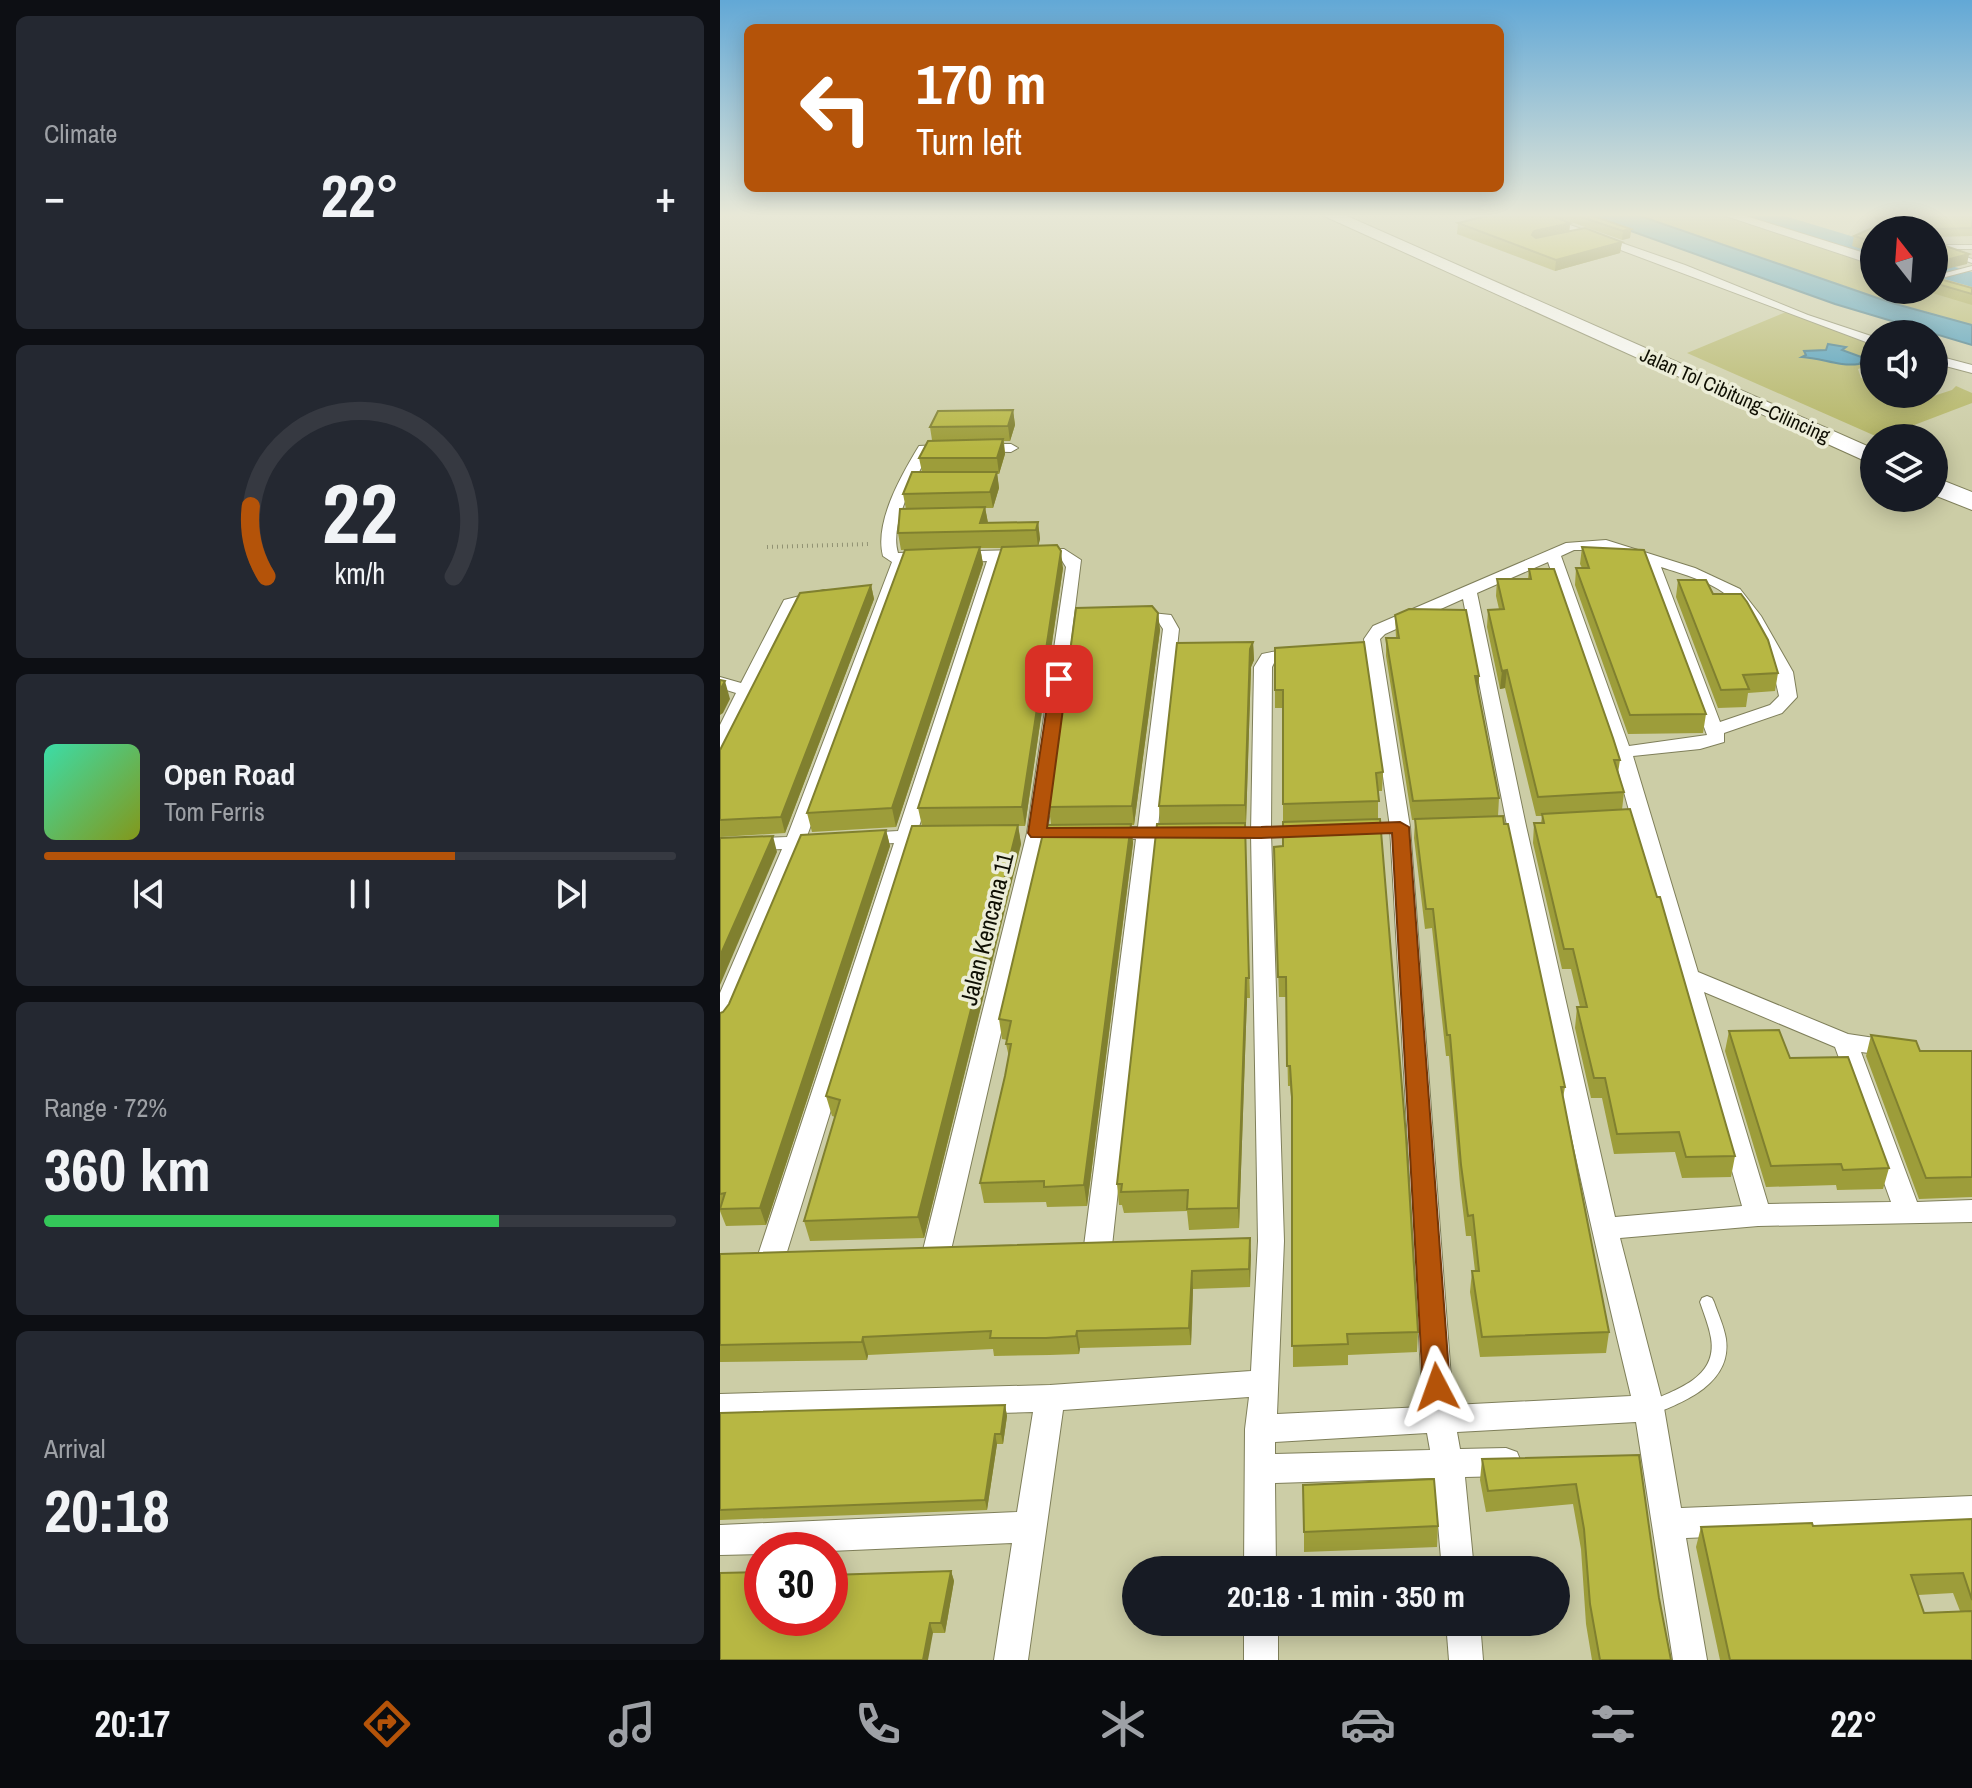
<!DOCTYPE html>
<html lang="en">
<head>
<meta charset="utf-8">
<style>
  :root { --surface:#171b24; --page:#242831; --text:#f1f3f6; --muted:#9ea1a6; --line:#363941; --accent:#b45309 }
  body { margin:0; font-family:"Archivo Narrow",sans-serif; background:var(--page); color:var(--text); height:100vh; display:flex; flex-direction:column; font-size:30px; white-space:nowrap }
  * { box-sizing:border-box; margin:0 }
  p { font-size:26px; color:var(--muted) }
  .icon { flex:none; width:44px; height:44px; fill:none; stroke:currentColor; stroke-width:2; stroke-linecap:round; stroke-linejoin:round }
  .map { position:relative; flex:1; overflow:hidden }
  .details { display:flex; flex-direction:column; gap:16px; padding:16px; background:#0d0f14; width:720px }
  .details>* { flex:none }
  .banner { position:absolute; left:24px; top:24px; width:760px; height:168px; border-radius:12px; box-shadow:0 4px 20px #0003; background:#b45309; color:#fff; overflow:hidden }
  .needle { width:52px; rotate:343deg }
  .buttons { position:absolute; left:1140px; top:216px; display:grid; gap:16px }
  .buttons a { display:grid; place-items:center; width:88px; height:88px; border-radius:50%; background:var(--surface); box-shadow:0 4px 20px #0003; font-size:40px }
  .speed { position:absolute; left:24px; top:1532px; display:flex; gap:16px; font-size:40px; font-weight:700; text-align:center }
  .speed>* { display:grid; place-content:center; width:104px; height:104px; border-radius:50%; background:var(--surface); box-shadow:0 4px 20px #0003; line-height:1 }
  .speed .limit { border:12px solid #d22; background:#fff; color:#111 }
  .pin { position:absolute; display:grid; place-items:center; width:68px; height:68px; color:#fff; margin:-34px; border-radius:16px; box-shadow:0 4px 12px #0006 }
  .me { position:absolute; width:88px; margin:-44px; rotate:356deg; stroke-linejoin:round; filter:drop-shadow(0 0 6px #0008) }
  .turn { display:flex; align-items:center; gap:28px; height:168px; padding:0 40px; font-size:36px }
  .turn .icon { width:104px; height:104px; stroke-width:2.5 }
  .turn b { display:block; font-size:56px; line-height:68px }
  .big { font-size:60px; font-weight:800; line-height:1.1 }
  .details .widget { flex:1; display:flex; flex-direction:column; justify-content:center; gap:12px; min-width:0; padding:0 28px; border-radius:12px; background:var(--page) }
  .details .dial { align-items:center; gap:0 }
  .dial svg { height:208px; overflow:visible; fill:none; stroke:var(--line); stroke-width:7; stroke-linecap:round; text-anchor:middle }
  .dial text { fill:var(--text); stroke:none }
  .song { display:flex; align-items:center; gap:24px }
  .cover { width:96px; height:96px; border-radius:12px; background:linear-gradient(135deg,hsl(160 70% 55%),hsl(70 70% 35%)) }
  .played { height:8px; border-radius:4px; background:linear-gradient(90deg,var(--accent) 65%,var(--line) 65%) }
  .keys { display:flex; justify-content:space-around; direction:ltr }
  .heat { display:flex; justify-content:space-between; align-items:center; font-size:44px; direction:ltr }
  .charge { height:12px; border-radius:6px; background:linear-gradient(90deg,#34c759 72%,var(--line) 0) }
  .trip { position:absolute; left:402px; top:1556px; width:448px; height:80px; border-radius:40px; background:var(--surface); box-shadow:0 4px 20px #0003; font-weight:800; line-height:80px; text-align:center }
  .menu { display:flex; height:128px; justify-content:space-around; align-items:center; background:#090b0e; color:var(--muted) }
  .menu .icon { width:56px; height:56px }
  .menu .active { color:var(--accent) }
  .menu b { font-size:36px; color:var(--text) }
  main { display:flex; flex:1; min-height:0 }
  .map>svg:first-child { display:block }
</style>
</head>
<body>
<main>
<section class="details">
<div class="widget"><p>Climate</p>
<div class="heat"><a>−</a><b class="big">22°</b><a>+</a></div>
</div>
<div class="widget dial"><svg viewBox="0 0 100 80">
<path d="M14 69A42 42 0 1 1 86 69"/>
<path d="M14 69A42 42 0 0 1 8 42" stroke="#b45309"/>
<text x="50" y="56" font-size="32" font-weight="700">22</text>
<text x="50" y="72" font-size="11">km/h</text>
</svg></div>
<div class="widget">
<div class="song"><i class="cover"></i><div><b>Open Road</b><p>Tom Ferris</p></div></div>
<div class="played"></div>
<div class="keys"><svg class="icon" aria-label="previous" viewBox="0 0 24 24"><path d="M18 5L8 12l10 7zM5 5v14"/></svg><svg class="icon" aria-label="pause" viewBox="0 0 24 24"><path d="M8 5v14M16 5v14"/></svg><svg class="icon" aria-label="next" viewBox="0 0 24 24"><path d="M6 5l10 7-10 7zM19 5v14"/></svg></div>
</div>
<div class="widget"><p>Range · 72%</p><b class="big">360 km</b><div class="charge"></div></div>
<div class="widget"><p>Arrival</p><b class="big">20:18</b></div>
</section>
<div class="map">
<svg width="1252" height="1660" viewBox="0 0 1252 1660">
  <rect width="100%" height="100%" fill="#cccda6"/>
  <g fill="#b3b463">
    <polygon points="922,216 1016,216 1154,260 1154,290 1214,290 1214,279 1252,291 1252,325 1172,303"/>
    <polygon points="1066,312 1154,342 1154,364 1138,369 1141,378 1154,381 1154,394 1192,394 1197,396 1198,401 1232,390 1236,386 1252,393 1252,403 1160,438 967,353"/>
  </g>
  <g fill="#3a95bb" stroke="#2d6d84" stroke-width="2">
    <polygon points="869,216 920,216 1172,303 1252,325 1252,345 1115,304"/>
    <path d="M1108 344 1126 347 1122 350 1144 358 1139 364C1119 367 1102 358 1082 357L1086 355 1084 351 1106 350Z"/>
  </g>
  <g fill="none" stroke-linecap="round" stroke-linejoin="round">
    <g fill="#3a95bb" fill-rule="evenodd">
      <polygon points="1031,216 1065,216 1154,243 1154,257 1034,221"/>
      <polygon points="1214,261 1252,272 1252,287 1214,276"/>
    </g>
    <g stroke="#7f7f5a" stroke-width="2">
      <g id="lane">
        <polygon points="1224,245 1252,245 1252,249 1226,249 1226,250 1252,259 1252,263 1221,252 1221,247"/>
        <polygon points="1252,266 1252,270 1214,280 1214,276"/>
        <path d="M987 1296 992 1298 994 1302C998 1314 1004 1326 1006 1339 1012 1383 965 1402 931 1415L926 1413 924 1408 926 1403C955 1390 998 1378 991 1338 989 1326 984 1314 980 1302L982 1298Z"/>
      </g>
    </g>
    <g stroke="#7f7f5a" stroke-width="2">
      <g id="street">
        <polygon points="810,216 824,216 965,265 1088,315 1154,337 1154,345"/>
        <polygon points="1214,355 1252,365 1252,373 1214,363"/>
        <polygon points="258,444 291,444 298,448 291,452 253,451 253,445"/>
        <path d="M199 446 218 445 225 449 209 453C195 480 169 523 178 553L344 549 361 560 327 833 231 1250 227 1258 217 1261 207 1258 203 1250 307 833 346 567 341 559 282 561 198 830 216 829 226 835 216 841 194 842 66 1255 62 1263 52 1266 42 1263 38 1255 174 843 144 845 134 839 144 833 178 831 267 561 186 564 87 836 104 835 114 841 104 847 83 848 12 1020 8 1026 0 1028V993L62 849 0 852V840L67 837 172 562 163 556C154 522 182 474 199 446Z"/>
        <path d="M886 540 975 568 1020 589 1041 616 1073 672 1077 697 1062 713 1004 733V742L980 749 913 756 978 972 1128 1034 1181 1042 1185 1048 1181 1054 1173 1056 1141 1052 1197 1202 1252 1200V1222L1038 1226 900 1238 944 1408 961 1508 1252 1496V1526L966 1538 987 1660H953L916 1422 737 1432 740 1449 786 1448 797 1452 801 1462 797 1472 786 1476 745 1477 754 1570H722L714 1478 555 1483 556 1570H524L525 1429 529 1397 343 1410 308 1660H274L292 1543 110 1551 42 1550V1554L0 1555V1525L297 1512 313 1412 0 1420V1394L330 1385 531 1371 538 1241 531 833 534 667 542 654C556 651 579 646 590 655L581 660 554 663 552 667 551 833 564 1241 557 1414 703 1407 670 827 644 639 653 626 846 543ZM854 550H885L923 562 987 735 909 746 841 556ZM828 562 893 752 910 814 887 815 877 821 887 827 914 825 1022 1206 895 1217 806 826 757 593ZM941 567C962 574 993 582 1009 597 1033 618 1054 666 1059 696L1050 705 1000 722ZM743 599C794 866 847 1132 911 1396L733 1405 690 827 660 639 665 634ZM984 992 1115 1047 1171 1202 1048 1204ZM707 1433 710 1450 555 1454V1442Z"/>
        <polygon points="104,590 110,592 110,598 76,606 9,743 0,749 0,725 16,693 0,688 0,677 21,683 64,600"/>
        <polygon points="412,611 451,615 459,629 438,827 464,827 474,833 464,839 436,839 392,1246 388,1254 378,1257 368,1254 364,1246 416,839 384,839 374,833 384,827 418,827 443,629 439,623 406,619 404,616"/>
        <rect x="524" y="1622" width="34" height="38"/>
        <polygon points="726,1622 760,1622 763,1660 729,1660"/>
      </g>
    </g>
    <g stroke="#7f7f5a" stroke-width="2">
      <g id="secondary">
        <polygon points="1006,216 1026,216 1154,256 1154,265"/>
        <polygon points="1180,216 1194,216 1203,230 1189,230"/>
      </g>
    </g>
    <g stroke="#7f7f5a" stroke-width="2">
      <g id="highway">
        <polygon points="604,216 627,216 1154,449 1154,465"/>
        <polygon points="1214,477 1252,492 1252,510 1214,495"/>
      </g>
    </g>
    <polyline stroke="#919273" stroke-width="4" stroke-dasharray="1 4" stroke-linecap="butt" points="47,547 150,544"/>
    <use href="#lane" fill="#fff" fill-rule="evenodd"/>
    <use href="#street" fill="#fff" fill-rule="evenodd"/>
    <use href="#secondary" fill="#fff" fill-rule="evenodd"/>
    <use href="#highway" fill="#fff" fill-rule="evenodd"/>
  </g>
  <g fill="#9d9d3a" fill-rule="evenodd">
    <polygon points="766,216 876,216 874,216 911,229 910,238 902,240 834,216 850,223 849,232 902,242 900,253 835,271 737,234 738,223"/>
    <polygon points="1153,216 1184,216 1191,226 1202,224 1197,216 1252,216 1252,236 1214,237 1214,230 1154,230 1154,253 1132,246 1134,236 1159,225"/>
    <polygon points="1214,281 1252,288 1252,305 1209,292 1210,290 1214,290"/>
    <polygon points="293,410 295,425 290,441 284,441 285,454 279,474 277,474 279,488 273,508 265,508 268,523 318,522 320,539 318,546 343,568 305,826 298,826 301,844 204,1238 90,1241 84,1221 115,1117 112,1116 106,1096 202,826 198,808 282,548 260,548 263,564 176,827 92,832 87,813 214,549 181,550 178,533 186,509 183,494 202,472 199,458 212,440 210,427"/>
    <polygon points="862,547 986,714 983,733 908,734 855,585 856,568 862,568 860,564"/>
    <polygon points="809,569 900,760 898,773 904,792 902,810 1015,1156 1011,1177 962,1178 955,1152 894,1154 882,1098 871,1098 855,1028 857,1007 860,1007 851,969 842,969 813,843 814,823 821,823 822,816 816,816 785,688 780,689 767,627 768,610 779,609 776,596 777,579 808,579"/>
    <polygon points="958,580 993,594 1058,673 1055,691 1028,693 1026,707 998,708 956,597"/>
    <polygon points="151,585 154,599 65,833 0,837 0,750"/>
    <polygon points="438,613 440,630 414,825 411,825 413,843 367,1206 327,1207 326,1202 264,1203 260,1183 289,1057 286,1044 287,1040 282,1039 279,1019 331,825 329,807"/>
    <polygon points="675,615 759,676 758,692 779,798 778,816 845,1087 843,1098 889,1332 886,1353 760,1357 750,1292 752,1271 755,1271 751,1236 746,1236 740,1185 729,1056 726,1056 712,928 705,929 694,838 695,820 692,820 666,656 666,638 676,638"/>
    <polygon points="533,642 534,660 531,667 526,824 525,824 530,998 527,998 519,1228 469,1230 467,1211 404,1213 402,1205 399,1205 397,1184 440,824 439,806"/>
    <polygon points="555,648 663,772 662,791 658,791 658,819 698,1332 697,1352 628,1355 628,1365 573,1367 572,1107 570,1086 568,1086 566,997 559,997 554,847 563,846 563,708 555,708"/>
    <polygon points="166,830 170,846 46,1225 6,1226 0,1211 0,1013 3,1012"/>
    <polygon points="1009,1031 1070,1058 1169,1168 1163,1189 1117,1190 1116,1185 1046,1187 1005,1051"/>
    <polygon points="1151,1035 1200,1051 1252,1051 1252,1197 1199,1199 1146,1056"/>
    <polygon points="530,1238 530,1287 473,1289 471,1345 360,1348 359,1354 330,1355 274,1356 273,1349 148,1355 147,1360 0,1362 0,1254"/>
    <polygon points="285,1405 287,1416 283,1444 277,1444 267,1510 0,1520 0,1413"/>
    <polygon points="919,1455 939,1598 951,1660 872,1660 866,1624 861,1549 853,1504 766,1512 760,1480 762,1459"/>
    <path d="M1252 1519V1660H1000L976 1547 981 1527 1093 1526ZM1233 1593 1240 1611 1204 1613 1198 1595Z"/>
    <polygon points="718,1526 717,1547 584,1552 584,1532"/>
    <polygon points="231,1571 234,1581 225,1633 213,1633 42,1618"/>
  </g>
  <g fill="#80802f">
    <polygon points="850,223 849,234 813,242 812,235 814,231"/>
    <polygon points="911,229 910,238 902,240 903,231"/>
    <polygon points="902,242 900,253 835,271 836,260"/>
    <polygon points="1249,254 1247,264 1214,272 1215,262"/>
    <polygon points="293,410 295,425 290,441 288,426"/>
    <polygon points="283,439 285,454 279,474 277,458"/>
    <polygon points="277,472 279,488 273,508 270,492"/>
    <polygon points="265,507 268,523 260,523"/>
    <polygon points="318,522 320,539 318,547 316,530"/>
    <polygon points="260,547 263,564 176,827 172,808"/>
    <polygon points="341,551 343,568 305,826 302,807"/>
    <polygon points="151,585 154,599 65,833 61,817"/>
    <polygon points="438,613 440,630 414,825 412,806"/>
    <polygon points="533,642 534,660 531,667 526,824 525,805 530,649"/>
    <polygon points="787,670 785,688 780,689 782,671"/>
    <polygon points="755,676 759,676 758,694"/>
    <polygon points="5,681 10,699 3,713 0,715 0,690"/>
    <polygon points="411,824 413,843 367,1206 364,1185"/>
    <polygon points="298,825 301,844 204,1238 198,1217"/>
    <polygon points="166,830 170,846 46,1225 40,1208"/>
    <polygon points="53,836 57,852 0,985 0,956"/>
    <polygon points="526,978 527,998 519,1228 518,1208"/>
    <polygon points="530,1238 531,1255 530,1287 529,1269"/>
    <polygon points="472,1271 473,1289 471,1345 469,1328"/>
    <polygon points="357,1331 360,1348 359,1354 356,1336"/>
    <polygon points="143,1337 148,1355 147,1360 142,1342"/>
    <polygon points="285,1405 287,1416 283,1444 281,1434"/>
    <polygon points="275,1434 277,1444 267,1510 265,1500"/>
    <polygon points="231,1571 234,1581 225,1633 221,1623"/>
    <polygon points="210,1623 213,1633 208,1660 203,1660"/>
  </g>
  <g fill="#b7b743" stroke="#80802f" stroke-width="2">
    <polygon points="766,216 833,216 850,223 814,231 812,235 816,238 865,228 902,242 836,260 738,223"/>
    <polygon points="858,216 873,216 911,229 903,231"/>
    <polygon points="1159,216 1184,216 1191,226 1208,223 1203,216 1252,216 1252,228 1176,230 1167,227"/>
    <polygon points="1161,224 1178,230 1154,230 1154,242 1134,236"/>
    <polygon points="1214,242 1249,254 1214,263"/>
    <polygon points="1220,279 1252,288 1252,294 1214,283 1214,281"/>
    <polygon points="293,410 288,426 210,427 218,411"/>
    <polygon points="283,439 277,458 199,458 208,441"/>
    <polygon points="192,472 277,472 270,492 183,494"/>
    <polygon points="265,507 260,523 318,522 316,530 178,533 180,509"/>
    <polygon points="337,545 341,551 302,807 198,808 282,547"/>
    <polygon points="260,547 172,808 87,813 185,550"/>
    <polygon points="862,547 924,550 986,714 910,715 856,568 869,568"/>
    <polygon points="809,569 834,569 893,738 900,760 894,760 904,792 818,797 787,670 782,671 768,610 784,609 777,579 811,579"/>
    <polygon points="958,580 986,580 993,594 1021,594 1027,602 1048,640 1058,673 1023,675 1029,689 1001,690"/>
    <polygon points="151,585 61,817 0,820 0,750 80,593"/>
    <polygon points="432,606 438,613 412,806 329,807 356,608"/>
    <polygon points="689,609 746,610 759,676 755,676 779,798 693,801 666,638 679,638 675,615"/>
    <polygon points="533,642 530,649 525,805 439,806 457,643"/>
    <polygon points="644,642 663,772 656,773 659,801 563,804 563,690 555,690 555,648"/>
    <polygon points="0,680 5,681 0,690"/>
    <polygon points="910,809 937,897 940,897 1015,1156 966,1157 959,1132 897,1134 885,1078 874,1078 857,1007 867,1007 853,949 844,949 814,823 824,823 822,814"/>
    <polygon points="783,816 784,824 788,824 845,1087 841,1087 889,1332 762,1337 752,1271 759,1271 753,1215 748,1216 741,1165 730,1035 727,1035 713,909 706,909 695,819"/>
    <polygon points="660,819 686,1136 698,1332 627,1334 628,1344 572,1346 572,1097 570,1066 567,1066 566,977 558,977 554,847 563,846 563,822"/>
    <polygon points="525,823 529,978 526,978 518,1208 467,1209 468,1190 401,1192 402,1184 397,1184 437,824"/>
    <polygon points="411,824 364,1185 324,1187 324,1181 260,1183 285,1076 291,1044 286,1044 291,1021 279,1019 325,825"/>
    <polygon points="298,825 198,1217 84,1221 120,1100 106,1096 192,826"/>
    <polygon points="166,830 40,1208 0,1209 5,1193 0,1194 0,1013 3,1012 9,1004 81,835"/>
    <polygon points="53,836 0,956 0,838"/>
    <polygon points="1059,1030 1070,1058 1128,1057 1169,1168 1123,1170 1121,1164 1051,1166 1009,1031"/>
    <polygon points="1151,1035 1196,1041 1200,1051 1252,1051 1252,1177 1206,1178"/>
    <polygon points="530,1238 529,1269 472,1271 469,1328 357,1331 356,1336 326,1338 270,1338 271,1331 143,1337 142,1342 0,1345 0,1254"/>
    <polygon points="285,1405 281,1434 275,1434 265,1500 0,1510 0,1413"/>
    <polygon points="919,1455 939,1598 951,1660 880,1660 870,1604 864,1529 856,1484 768,1491 762,1459"/>
    <polygon points="714,1479 718,1526 584,1532 583,1485"/>
    <polygon points="1252,1519 1252,1600 1243,1573 1191,1575 1204,1613 1252,1611 1252,1660 1010,1660 981,1527 1092,1523 1093,1526"/>
    <polygon points="231,1571 221,1623 210,1623 203,1660 0,1660 0,1573 42,1572 42,1618 110,1618 110,1575"/>
  </g>
  <linearGradient id="sky" x2="0" y2="1"><stop stop-color="#62a8d6"/><stop offset="0.48" stop-color="#e8e8d7"/><stop offset="1" stop-color="#e8e8d7" stop-opacity="0"/></linearGradient>
  <rect width="1252" height="448" fill="url(#sky)"/>
  <polygon fill="#b45309" stroke="#753606" stroke-width="2" points="339,674 347,679 327,828 541,827 680,822 689,827 730,1387 726,1396 717,1399 707,1396 703,1387 672,833 541,838 311,837 308,833 331,679"/>
  <g text-anchor="middle" stroke-width="7" stroke-linejoin="round" paint-order="stroke">
    <g font-size="20" fill="#0f0f03" stroke="#ecedd8">
      <text transform="translate(1015 395) rotate(24)" y="7">Jalan Tol Cibitung–Cilincing</text>
    </g>
    <g font-size="24" fill="#0f0f03" stroke="#ecedd8">
      <text transform="translate(267 929) rotate(-76)" y="8">Jalan Kencana 11</text>
    </g>
  </g>
</svg>
<div class="buttons">
<a><svg class="needle" viewBox="-14 -14 28 28"><path d="M0-13l5 13h-10z" fill="#e53935"/><path d="M0 13l5-13h-10z" fill="#9ea1a6"/></svg></a>
<a><svg class="icon" aria-label="sound" viewBox="0 0 24 24"><path d="M4 9h4l5-4v14l-5-4H4zM17 9q2 3 0 6"/></svg></a>
<a><svg class="icon" aria-label="layers" viewBox="0 0 24 24"><path d="M12 4l9 5-9 5-9-5zM3 14l9 5 9-5"/></svg></a>
</div>
<div class="speed"><div class="limit">30</div></div>
<div class="pin" style="left:339px;top:679px;background:#d93025"><svg class="icon" aria-label="arrive" viewBox="0 0 24 24"><path d="M6 21V4h12l-3 4 3 4H6"/></svg></div>
<svg class="me" style="left:717px;top:1387px" viewBox="-20 -20 40 40"><path d="M0-17L14 15 0 8-14 15z" fill="#b45309" stroke="#fff" stroke-width="4"/></svg>
<div class="trip">20:18 · 1 min · 350 m</div>
<div class="banner">
<div class="turn"><svg class="icon" aria-label="left" viewBox="0 0 24 24"><path d="M17 20v-9H6M10 6l-5 5 5 5"/></svg><div><b>170 m</b>Turn left</div></div>
</div>
</div>
</main>
<nav class="menu">
<b>20:17</b>
<svg class="icon active" aria-label="directions" viewBox="0 0 24 24"><path d="M12 3l9 9-9 9-9-9zM9 14v-3h6M13 9l2 2-2 2"/></svg>
<svg class="icon" aria-label="music" viewBox="0 0 24 24"><path d="M9 18V5l10-2v13"/><circle cx="6" cy="18" r="3"/><circle cx="16" cy="16" r="3"/></svg>
<svg class="icon" aria-label="phone" viewBox="0 0 24 24"><path d="M5 4h4l2 5-3 2q2 4 5 5l2-3 5 2v4C11 20 4 13 5 4z"/></svg>
<svg class="icon" aria-label="climate" viewBox="0 0 24 24"><path d="M12 3v18M4 7l16 10M4 17L20 7"/></svg>
<svg class="icon" aria-label="car" viewBox="0 0 24 24"><path d="M5 17H2v-5l4-1 3-4h7l3 4 3 1v5h-3M9 17h6M6 11h13"/><circle cx="7" cy="17" r="2"/><circle cx="17" cy="17" r="2"/></svg>
<svg class="icon" aria-label="filters" viewBox="0 0 24 24"><path d="M4 7h16M4 17h16"/><circle cx="9" cy="7" r="2"/><circle cx="15" cy="17" r="2"/></svg>
<b>22°</b>
</nav>
</body>
</html>
